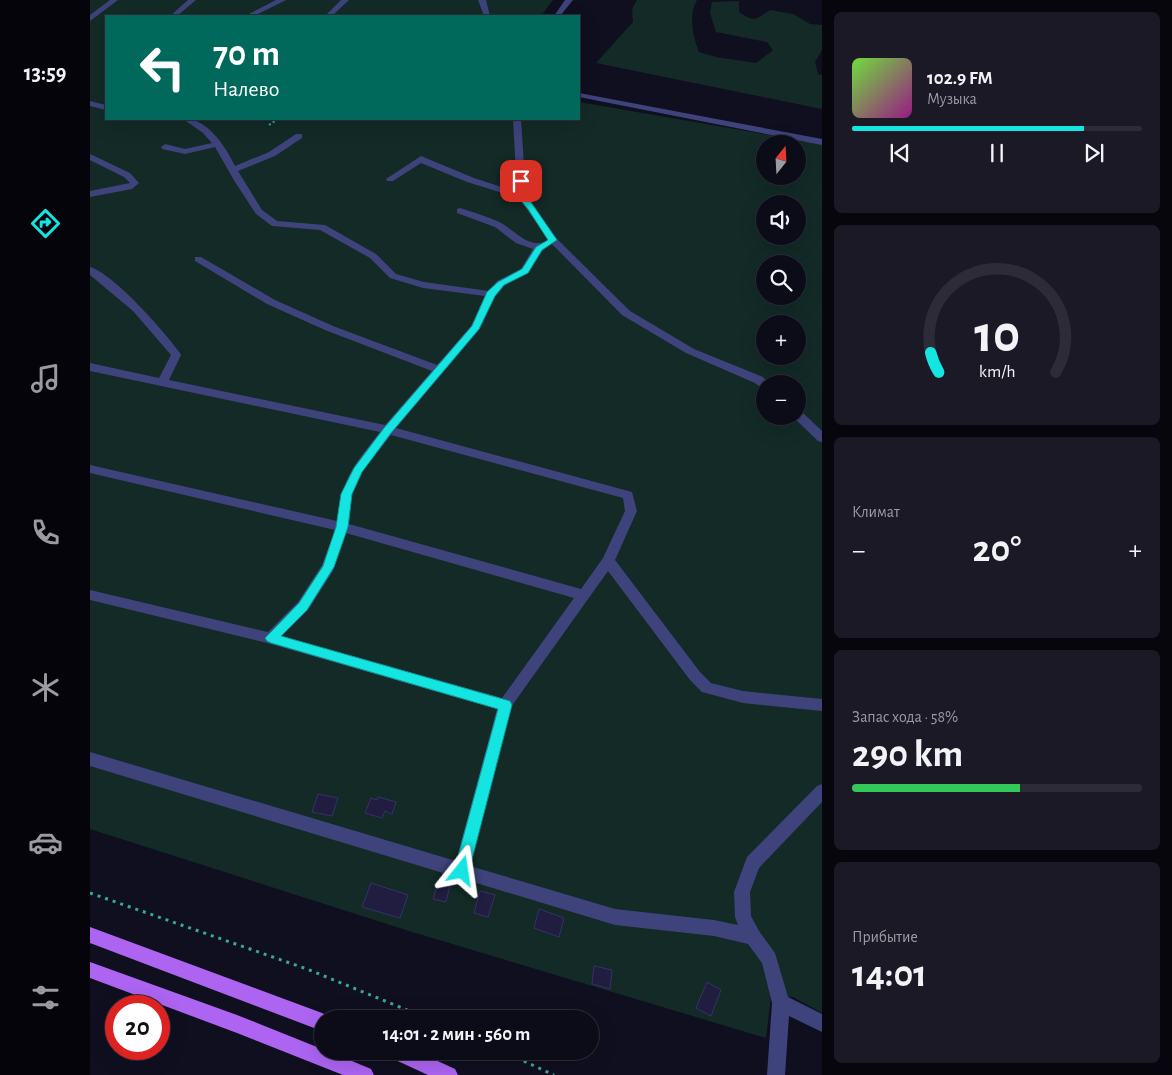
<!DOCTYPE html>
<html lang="ru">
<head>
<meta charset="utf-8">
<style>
  :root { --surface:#0c0b18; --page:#1a1925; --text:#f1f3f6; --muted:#9a9ba2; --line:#2c2b37; --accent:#15e5e1 }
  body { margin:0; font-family:"Alegreya Sans",sans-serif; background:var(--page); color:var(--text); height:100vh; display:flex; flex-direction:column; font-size:19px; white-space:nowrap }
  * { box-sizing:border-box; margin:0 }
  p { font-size:16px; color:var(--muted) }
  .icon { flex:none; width:28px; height:28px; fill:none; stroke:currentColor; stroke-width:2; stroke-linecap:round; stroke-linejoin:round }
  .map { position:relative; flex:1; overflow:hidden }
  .drawer { display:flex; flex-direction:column; gap:12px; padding:12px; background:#07060d; width:350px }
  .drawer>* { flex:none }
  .hud { position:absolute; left:15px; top:15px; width:475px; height:105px; border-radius:0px; box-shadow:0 5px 20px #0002,0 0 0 1px var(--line); background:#00695c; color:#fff; overflow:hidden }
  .needle { width:32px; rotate:18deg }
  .tools { position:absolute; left:666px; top:135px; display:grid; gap:10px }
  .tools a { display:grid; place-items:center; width:50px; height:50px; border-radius:50%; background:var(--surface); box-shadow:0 5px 20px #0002,0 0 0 1px var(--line); font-size:25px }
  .speed { position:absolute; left:15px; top:995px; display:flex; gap:10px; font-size:25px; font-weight:700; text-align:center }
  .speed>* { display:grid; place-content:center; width:65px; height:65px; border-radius:50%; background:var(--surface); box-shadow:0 5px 20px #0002,0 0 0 1px var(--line); line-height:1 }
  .speed .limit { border:8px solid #d22; background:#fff; color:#111 }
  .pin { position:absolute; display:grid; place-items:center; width:42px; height:42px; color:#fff; margin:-21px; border-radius:10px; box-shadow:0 2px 8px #0006 }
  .me { position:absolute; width:55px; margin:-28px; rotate:15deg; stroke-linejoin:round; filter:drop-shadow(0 0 4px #0008) }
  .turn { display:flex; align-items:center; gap:18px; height:105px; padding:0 25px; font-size:22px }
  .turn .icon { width:65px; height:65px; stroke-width:2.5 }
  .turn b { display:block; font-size:35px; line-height:42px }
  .big { font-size:38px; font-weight:700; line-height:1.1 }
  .drawer .card { flex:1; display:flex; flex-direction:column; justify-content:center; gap:8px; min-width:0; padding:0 18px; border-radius:8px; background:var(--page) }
  .drawer .dial { align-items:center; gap:0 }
  .dial svg { height:130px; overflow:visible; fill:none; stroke:var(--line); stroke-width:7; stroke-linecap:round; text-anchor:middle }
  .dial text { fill:var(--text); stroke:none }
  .song { display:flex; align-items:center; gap:15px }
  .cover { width:60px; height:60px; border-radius:8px; background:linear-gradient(135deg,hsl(100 70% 55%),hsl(310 70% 35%)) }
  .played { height:5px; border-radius:2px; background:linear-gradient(90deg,var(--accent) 80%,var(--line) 80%) }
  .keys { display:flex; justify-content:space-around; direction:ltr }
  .heat { display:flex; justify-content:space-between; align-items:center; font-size:28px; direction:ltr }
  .charge { height:8px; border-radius:4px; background:linear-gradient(90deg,#34c759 58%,var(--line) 0) }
  .trip { position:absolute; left:224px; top:1010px; width:285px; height:50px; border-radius:25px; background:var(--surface); box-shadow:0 5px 20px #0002,0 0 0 1px var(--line); font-weight:700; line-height:50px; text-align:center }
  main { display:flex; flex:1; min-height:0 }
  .dock { display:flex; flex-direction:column; width:90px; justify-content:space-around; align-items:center; background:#05040a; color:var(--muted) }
  .dock .icon { width:35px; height:35px }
  .dock .on { color:var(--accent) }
  .dock b { font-size:22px; color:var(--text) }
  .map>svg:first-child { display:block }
</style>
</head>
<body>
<main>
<nav class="dock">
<b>13:59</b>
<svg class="icon on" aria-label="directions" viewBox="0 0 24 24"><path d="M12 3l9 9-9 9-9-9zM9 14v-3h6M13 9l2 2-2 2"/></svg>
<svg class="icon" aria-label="music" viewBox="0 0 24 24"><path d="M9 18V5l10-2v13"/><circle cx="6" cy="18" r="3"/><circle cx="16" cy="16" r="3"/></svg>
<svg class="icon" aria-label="phone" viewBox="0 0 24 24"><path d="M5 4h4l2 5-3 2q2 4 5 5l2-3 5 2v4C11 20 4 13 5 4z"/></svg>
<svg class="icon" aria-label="climate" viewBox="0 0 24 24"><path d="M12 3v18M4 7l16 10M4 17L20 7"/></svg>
<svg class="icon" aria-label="car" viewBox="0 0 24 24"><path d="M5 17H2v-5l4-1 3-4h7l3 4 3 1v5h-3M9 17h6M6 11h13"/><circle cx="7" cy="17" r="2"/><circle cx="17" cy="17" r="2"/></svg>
<svg class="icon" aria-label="filters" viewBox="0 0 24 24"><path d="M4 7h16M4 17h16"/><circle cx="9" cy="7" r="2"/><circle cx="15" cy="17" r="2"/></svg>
</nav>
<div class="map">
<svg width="732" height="1075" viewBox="0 0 732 1075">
  <rect width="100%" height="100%" fill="#100f20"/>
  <g fill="#132a26" fill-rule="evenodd">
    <path d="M0 0H463L451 16H16V119H489V102L732 144V1013L703 997 681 996 676 1038 319 931 0 829ZM675 144H708V176H675ZM675 204H708V236H675ZM675 264H708V296H675ZM675 324H708V356H675ZM675 384H708V416H675Z"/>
    <path d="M547 0H607C598 14 603 37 609 52L626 57 666 63 683 50 677 42 626 32 620 13 622 2 649 1V12C664 23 666 19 680 10L703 14 720 24 732 25V50L725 62 728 74 732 75V109L506 63 543 22 542 9Z"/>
  </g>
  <g fill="#201d40" stroke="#363169">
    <polygon points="228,794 248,798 242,816 222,812"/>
    <polygon points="288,797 306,802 302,814 295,811 292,818 275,813 281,798 287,800"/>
    <polygon points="348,881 360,885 356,902 343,899"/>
    <polygon points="281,883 318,895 310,918 272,907"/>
    <polygon points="390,891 405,895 398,917 384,913"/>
    <polygon points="449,909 474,918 469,937 444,928"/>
    <polygon points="504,966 522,970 520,989 502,984"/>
    <polygon points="617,982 631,990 621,1016 606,1008"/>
  </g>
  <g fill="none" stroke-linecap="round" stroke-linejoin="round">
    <polyline stroke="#39a995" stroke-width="2" stroke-dasharray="2 2.5" stroke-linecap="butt" points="179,125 188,119"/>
    <g stroke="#39a995" stroke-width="3" stroke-dasharray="3 5" stroke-linecap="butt">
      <polyline points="0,893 217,969 339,1019"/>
      <polyline points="412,1051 464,1075"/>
    </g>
    <g fill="#3e437b" fill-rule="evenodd">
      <polygon points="20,0 28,0 0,21 0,15"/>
      <polygon points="98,0 106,0 87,16 80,16"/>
      <polygon points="186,0 196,0 164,16 155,16"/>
      <polygon points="251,0 259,0 242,16 235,16"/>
      <polygon points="388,0 396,0 400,16 394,16"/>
      <polygon points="475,0 483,0 470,16 464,16"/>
      <polygon points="489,93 732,139 732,145 489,97"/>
      <polygon points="0,101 16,105 16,110 0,106"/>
      <path d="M93 119C117 117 136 147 145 166L179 152 206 134H212V138L185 156 148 171 172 210 187 221 235 225 286 254 306 274 334 282 399 291 407 281 431 269 443 249 426 243 405 227 367 213V209L370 208C383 212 399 217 411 223 426 231 436 247 455 242L460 245 453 250 438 273 415 285 405 295 390 329 306 428 542 492 547 511 525 560 610 672 621 683 653 691 732 699V711L653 703 612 692 600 680 518 571 421 707 380 866 525 909 624 920 648 925 645 917 644 892 657 857 727 786 732 784V802L669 868 660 892 661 916 669 931 685 953 698 997 732 1014V1032L699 1016 695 1075H677L682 1003 672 963 658 944 624 936 525 925 0 766V752L366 861 407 709 181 644 0 600V590L178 632 208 602 232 565 245 530 0 473V465L247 521C252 478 264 465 290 432L0 371V363L69 378 81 355 43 311 0 275V267C24 274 74 331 90 353L91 355 79 380 295 425 342 371 235 330 177 304 105 261V257H111L185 300 243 326 347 365 381 326 395 296 333 288 300 278 280 258 230 230 182 226 166 214 145 182 125 147 95 154 72 149 71 147 75 144 95 149 122 143 113 133ZM301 435 533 498 535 511 513 558 491 589 259 524 262 495 272 472ZM256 533 484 598 412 698 192 636 218 610 243 571Z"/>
      <polygon points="423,119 431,119 436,196 466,238 540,311 604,349 673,377 679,384 675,384 675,390 665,383 596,353 532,315 460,242 429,198 377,182 331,163 303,181 297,181 296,179 331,156 384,178 427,192"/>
      <polygon points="0,154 40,173 49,183 42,189 0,197 0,191 40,183 34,177 0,160"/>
      <polygon points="708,411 712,412 732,431 732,442 728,441 704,418 703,416 708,416"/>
    </g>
    <g fill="#ac64f1" fill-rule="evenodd">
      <polygon points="0,927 232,1013 238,1016 239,1019 232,1019 232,1031 0,943"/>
      <polygon points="0,962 147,1015 232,1049 232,1051 238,1051 281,1069 284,1075 253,1075 147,1033 0,978"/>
      <polygon points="296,1051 326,1051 365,1069 368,1075 338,1075 299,1057"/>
    </g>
  </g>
  <polygon fill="#15e5e1" stroke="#0e9592" points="428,180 435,181 436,195 467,240 452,250 438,273 414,285 405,296 389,329 301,433 272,472 262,494 258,527 244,567 217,610 191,636 420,701 422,705 379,871 377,876 372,878 366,876 364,871 408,709 181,643 177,641 175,638 209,603 233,566 246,527 251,494 264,468 294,428 382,326 397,292 408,282 432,269 446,247 458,240 438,209 427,196"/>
</svg>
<div class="tools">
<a><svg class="needle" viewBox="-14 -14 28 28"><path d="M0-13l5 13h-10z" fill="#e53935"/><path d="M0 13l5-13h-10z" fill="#9a9ba2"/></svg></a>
<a><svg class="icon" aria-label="sound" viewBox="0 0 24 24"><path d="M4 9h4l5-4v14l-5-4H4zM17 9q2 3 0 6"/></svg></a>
<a><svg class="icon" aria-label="search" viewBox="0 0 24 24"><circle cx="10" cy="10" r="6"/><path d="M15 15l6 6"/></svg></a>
<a>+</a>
<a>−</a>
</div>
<div class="speed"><div class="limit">20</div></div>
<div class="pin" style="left:431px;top:181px;background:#d93025"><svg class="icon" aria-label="arrive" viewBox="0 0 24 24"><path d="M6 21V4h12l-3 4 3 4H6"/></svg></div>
<svg class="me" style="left:372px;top:871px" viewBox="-20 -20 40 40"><path d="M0-17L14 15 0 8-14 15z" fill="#15e5e1" stroke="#fff" stroke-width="4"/></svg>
<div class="trip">14:01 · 2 мин · 560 m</div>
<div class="hud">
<div class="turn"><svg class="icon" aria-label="left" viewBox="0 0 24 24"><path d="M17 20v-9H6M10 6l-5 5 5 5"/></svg><div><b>70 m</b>Налево</div></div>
</div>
</div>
<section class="drawer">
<div class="card">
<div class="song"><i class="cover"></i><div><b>102.9 FM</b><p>Музыка</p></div></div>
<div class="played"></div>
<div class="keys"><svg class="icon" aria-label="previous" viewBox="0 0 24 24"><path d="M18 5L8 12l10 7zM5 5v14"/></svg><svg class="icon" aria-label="pause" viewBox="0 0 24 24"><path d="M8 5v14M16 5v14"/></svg><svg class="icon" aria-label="next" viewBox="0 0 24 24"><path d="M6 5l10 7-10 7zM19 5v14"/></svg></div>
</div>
<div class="card dial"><svg viewBox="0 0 100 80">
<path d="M14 69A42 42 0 1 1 86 69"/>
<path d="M14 69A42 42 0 0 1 9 57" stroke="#15e5e1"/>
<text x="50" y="56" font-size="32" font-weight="700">10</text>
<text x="50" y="72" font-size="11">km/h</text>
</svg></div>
<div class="card"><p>Климат</p>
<div class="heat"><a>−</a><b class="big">20°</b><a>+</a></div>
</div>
<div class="card"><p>Запас хода · 58%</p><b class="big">290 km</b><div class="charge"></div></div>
<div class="card"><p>Прибытие</p><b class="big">14:01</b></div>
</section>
</main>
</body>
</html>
